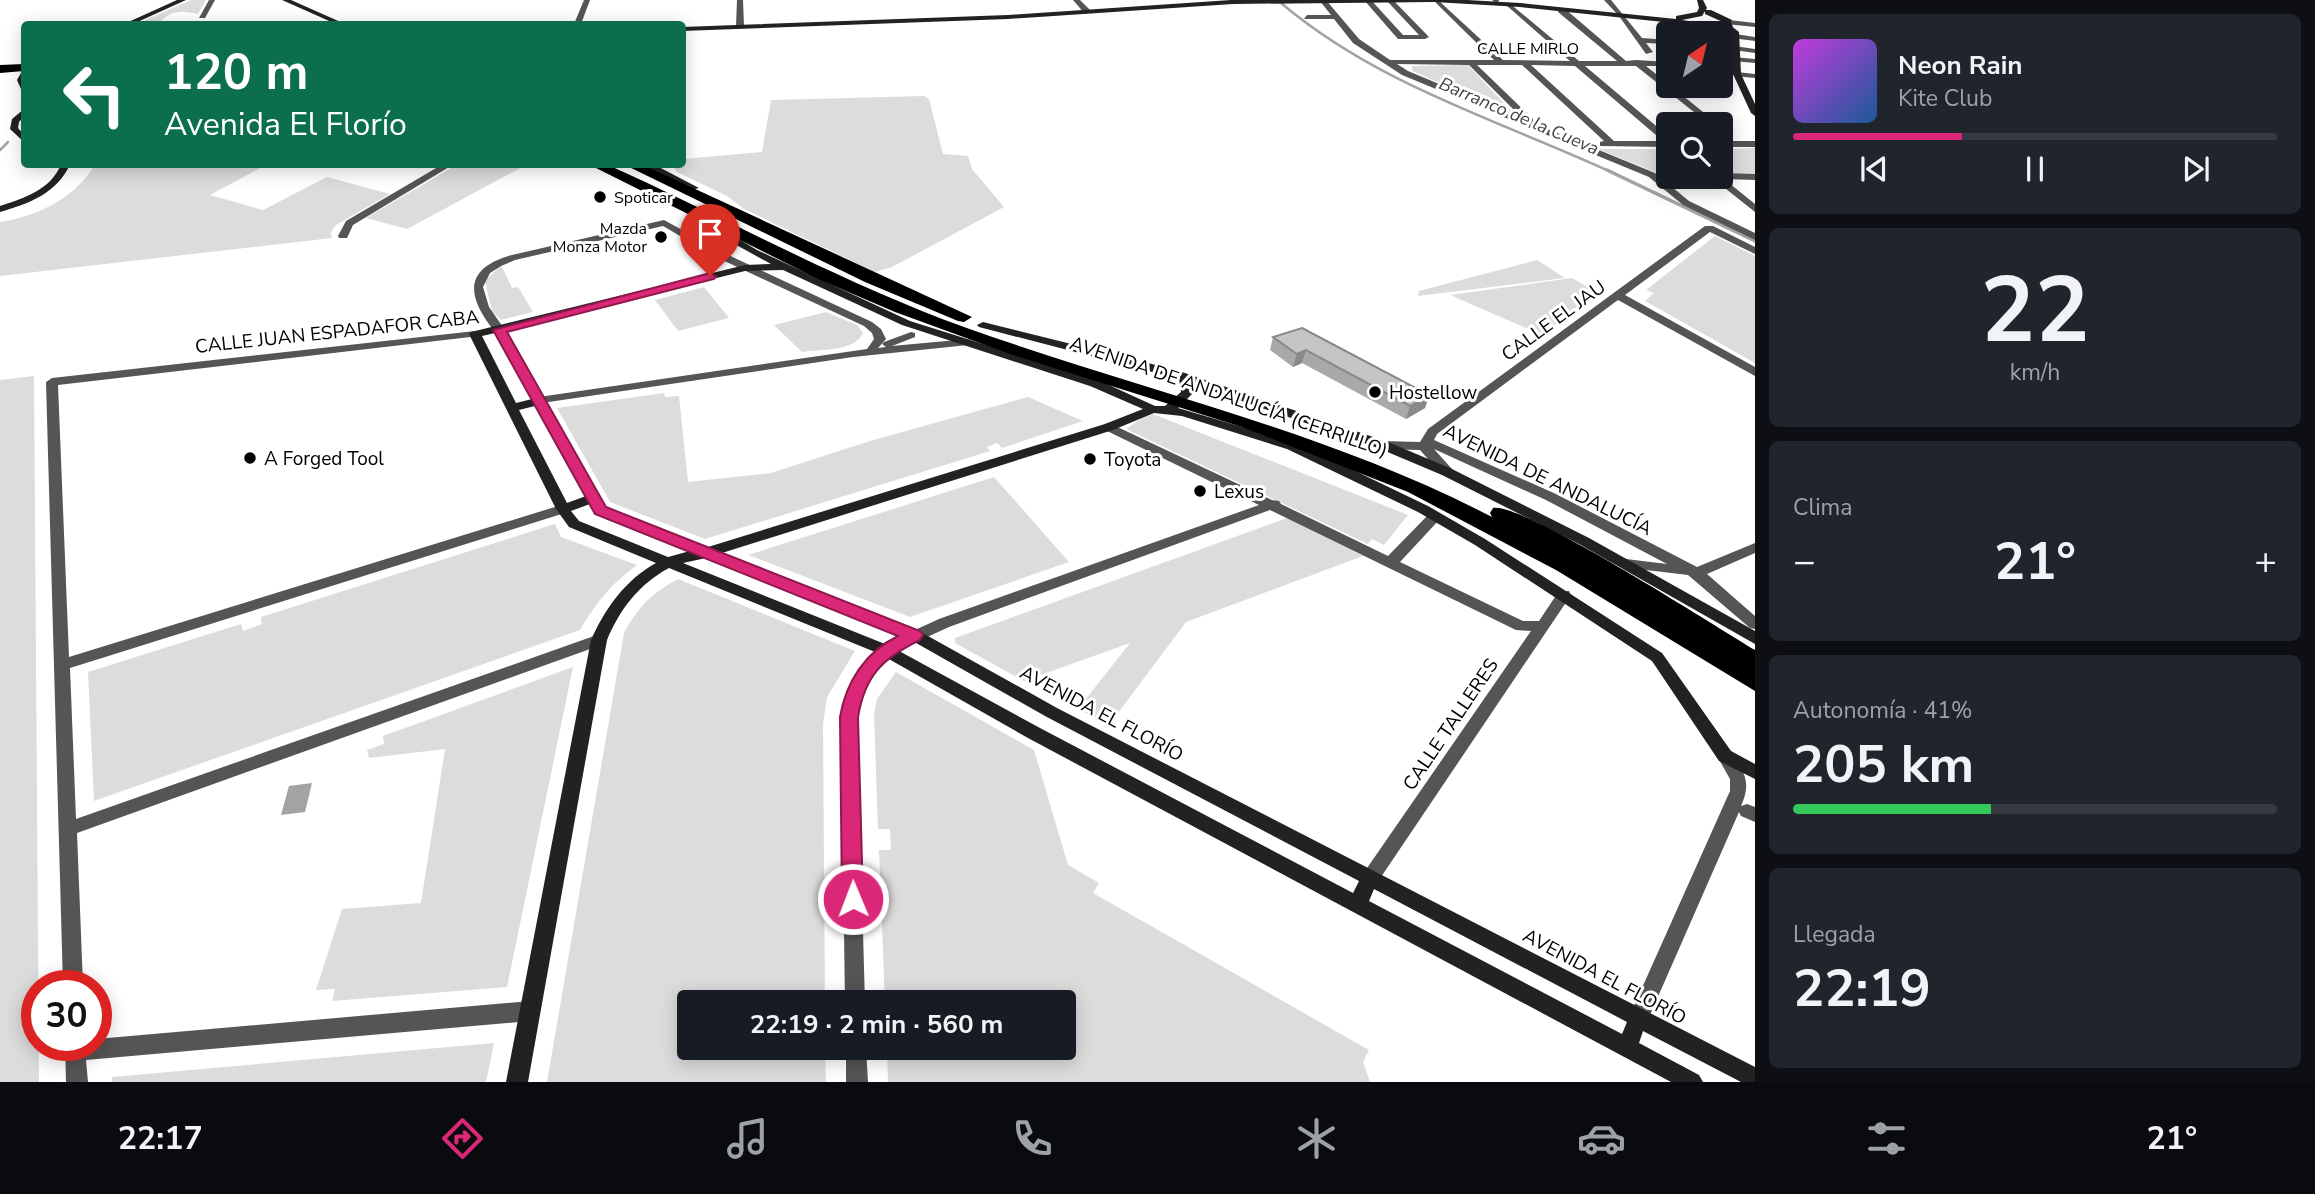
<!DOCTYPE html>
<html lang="es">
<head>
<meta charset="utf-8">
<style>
  :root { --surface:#171b24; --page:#20242c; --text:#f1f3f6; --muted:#9ea1a6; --line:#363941; --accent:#db2777 }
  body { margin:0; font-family:"Nunito Sans",sans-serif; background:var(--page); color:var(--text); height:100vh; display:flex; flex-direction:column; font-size:26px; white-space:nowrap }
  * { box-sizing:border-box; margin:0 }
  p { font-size:23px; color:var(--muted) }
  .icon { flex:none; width:38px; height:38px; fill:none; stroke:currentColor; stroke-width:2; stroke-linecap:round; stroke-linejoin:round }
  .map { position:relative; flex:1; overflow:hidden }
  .details { display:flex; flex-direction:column; gap:14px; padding:14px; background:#0d0f14; width:560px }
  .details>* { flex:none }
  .hud { position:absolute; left:21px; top:21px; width:665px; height:147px; border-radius:7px; box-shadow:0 4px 18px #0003; background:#0b6e4f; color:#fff; overflow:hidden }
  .needle { width:46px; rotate:35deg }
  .controls { position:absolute; left:1656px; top:21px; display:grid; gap:14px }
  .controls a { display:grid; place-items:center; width:77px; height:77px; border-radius:7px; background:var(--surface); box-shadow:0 4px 18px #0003; font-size:35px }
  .speed { position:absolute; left:21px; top:970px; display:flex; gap:14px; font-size:35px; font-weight:700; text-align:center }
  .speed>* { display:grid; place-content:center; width:91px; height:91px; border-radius:50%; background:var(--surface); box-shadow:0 4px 18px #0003; line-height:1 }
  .speed .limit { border:10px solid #d22; background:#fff; color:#111 }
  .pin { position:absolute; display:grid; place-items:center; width:60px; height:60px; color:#fff; margin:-72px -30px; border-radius:50% 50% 50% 0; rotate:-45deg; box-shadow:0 0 7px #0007 }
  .pin .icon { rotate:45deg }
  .me { position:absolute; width:77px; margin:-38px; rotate:359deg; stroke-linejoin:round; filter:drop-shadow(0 0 5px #0008) }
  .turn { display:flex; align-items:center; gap:24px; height:147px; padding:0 28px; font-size:32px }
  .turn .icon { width:91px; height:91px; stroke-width:2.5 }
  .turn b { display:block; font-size:49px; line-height:60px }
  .big { font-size:52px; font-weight:700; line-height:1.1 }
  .details .tile { flex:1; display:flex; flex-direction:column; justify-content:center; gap:10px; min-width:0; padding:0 24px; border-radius:10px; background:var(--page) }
  .details .dial { align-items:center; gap:0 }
  .dial b { font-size:91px; line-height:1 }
  .song { display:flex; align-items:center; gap:21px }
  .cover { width:84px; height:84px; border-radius:10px; background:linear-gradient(135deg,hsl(290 70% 55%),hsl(210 70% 35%)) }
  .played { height:7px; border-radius:4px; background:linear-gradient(90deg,var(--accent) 35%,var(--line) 35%) }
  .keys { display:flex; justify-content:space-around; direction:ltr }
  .heat { display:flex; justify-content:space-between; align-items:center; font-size:38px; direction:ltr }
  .charge { height:10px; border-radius:5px; background:linear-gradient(90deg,#34c759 41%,var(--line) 0) }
  .trip { position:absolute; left:677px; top:990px; width:399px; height:70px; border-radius:7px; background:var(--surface); box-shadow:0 4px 18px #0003; font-weight:700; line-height:70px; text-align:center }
  .tab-bar { display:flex; height:112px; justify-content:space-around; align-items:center; background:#090b0e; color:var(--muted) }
  .tab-bar .icon { width:49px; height:49px }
  .tab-bar .current { color:var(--accent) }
  .tab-bar b { font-size:32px; color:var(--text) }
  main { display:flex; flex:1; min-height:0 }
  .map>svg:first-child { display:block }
</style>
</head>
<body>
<main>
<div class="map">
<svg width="1755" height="1082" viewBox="0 0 1755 1082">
  <rect width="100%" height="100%" fill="#fff"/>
  <g fill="#dcdcdc">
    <path d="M191 0H206L198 14C182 10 170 10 158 24H136Z"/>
    <polygon points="1468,65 1516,116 1412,71 1412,66"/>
    <polygon points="924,96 929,99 943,154 968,156 972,169 1004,207 892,267 875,272 744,209 727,196 677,172 672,165 682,164 683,159 762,152 771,100"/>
    <polygon points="1755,148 1755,175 1720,175 1720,149"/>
    <polygon points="1598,149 1668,149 1668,174 1660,174"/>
    <polygon points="458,164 526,165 407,229 366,218"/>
    <path d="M92 165H266L210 195 263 210 327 177 390 194 336 225 331 232 332 238 0 276V222C35 217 73 199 92 169Z"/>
    <polygon points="1715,236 1755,256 1755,363 1645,301 1654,293 1646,290"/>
    <polygon points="1537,260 1565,278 1418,296 1419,291"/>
    <polygon points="501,265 512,288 518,287 533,312 501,320 492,311 485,281"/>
    <polygon points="1572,278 1598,293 1542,335 1450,295"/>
    <polygon points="704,287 729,318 678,331 655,300"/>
    <path d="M826 312 857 325 863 333C855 352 820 349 802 352L774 325Z"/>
    <polygon points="34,376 39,1082 0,1082 0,380"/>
    <polygon points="664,393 665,397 679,396 688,482 771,473 870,441 1028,397 1083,421 1002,448 997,443 987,447 990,451 705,539 610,502 557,408"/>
    <polygon points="1153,414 1408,515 1384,545 1372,539 1368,544 1126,429 1142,418"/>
    <polygon points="994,477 1069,562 910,617 748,555"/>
    <polygon points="1287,518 1363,556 1186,622 1109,725 1078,709 1130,643 1024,681 955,643 955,638"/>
    <path d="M555 524 561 537 637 565C611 584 596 603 580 630L94 801 88 672 241 624 243 631 262 624 261 617Z"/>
    <path d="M678 579 855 651 827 697 823 724 825 1003H690V1048H825L826 1082H547L624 633C638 607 652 593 678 579Z"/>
    <polygon points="573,667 507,987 332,1001 335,989 316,990 342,909 421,903 445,749 369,758 367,750 384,744 383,736"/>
    <polygon points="896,672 1034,750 1068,865 1099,883 1093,893 1369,1050 1363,1062 1370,1082 888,1082 887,1048 1064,1048 1064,1003 885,1003 879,850 891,850 890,829 878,829 874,714 877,699"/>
    <polygon points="494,1043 486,1082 112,1082 112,1077"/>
  </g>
  <polygon fill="#a3a3a3" points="312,783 305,812 281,815 289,786"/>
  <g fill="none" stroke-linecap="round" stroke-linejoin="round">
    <g stroke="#a3a3a3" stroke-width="2.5">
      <path d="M1281 3C1378 85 1498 120 1611 172"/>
      <polyline points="0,150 8,142"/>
    </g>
    <polyline stroke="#a3a3a3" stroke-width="3.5" points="1607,170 1755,241"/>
    <g fill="#555" fill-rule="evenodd">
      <polygon points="209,0 215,0 205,18 199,18"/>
      <polygon points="584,0 590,0 581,24 574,24"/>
      <polygon points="737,0 743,0 744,26 740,28 736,26"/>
      <polygon points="1073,0 1080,0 1092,12 1085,14"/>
      <path d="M1319 0H1326L1359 39 1390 60H1494L1436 3V1L1438 0 1503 60 1570 61 1506 5 1508 2 1579 61H1617L1558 12V8H1564L1626 61 1636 60 1668 62V66H1646L1718 124H1709L1636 66H1585L1668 136V147L1600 146V142L1604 141 1522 65H1477L1533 119V123L1655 173 1689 201 1755 233V240L1683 205 1649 177 1402 75 1353 43 1334 19H1304L1307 15H1331ZM1397 64 1469 65 1523 119 1408 71ZM1531 65 1575 66 1663 141H1614Z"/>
      <polygon points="1364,0 1371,0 1403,35 1419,35 1387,1 1393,0 1429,37 1425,39 1398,39"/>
      <polygon points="1492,0 1499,0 1499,1 1496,3"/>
      <polygon points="1604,0 1611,0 1642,38 1668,40 1668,44 1646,43 1653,52 1646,54 1619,16"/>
      <polygon points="1729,20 1755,23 1755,27 1726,24 1725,22"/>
      <polygon points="1735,34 1755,37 1755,41 1732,38 1731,36"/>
      <polygon points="1720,44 1755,49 1755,53 1720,48"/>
      <polygon points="1733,57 1755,59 1755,63 1733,61"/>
      <polygon points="1720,64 1740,68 1736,70 1720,68"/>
      <polygon points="1737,72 1755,74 1755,78 1734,76 1733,74"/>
      <rect x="1720" y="141" width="35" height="6"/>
      <polygon points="443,164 454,164 353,225 347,238 339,238 338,236 346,221"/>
      <polygon points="1720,173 1755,174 1755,180 1724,179 1755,204 1755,212 1711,177 1720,177"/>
      <path d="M664 220 724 253 872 322 881 329 886 339 878 348 886 347 882 344 884 342 911 332 915 333V337L892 346 968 339 974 342 968 345 853 357 535 404 533 401 535 398 539 397 867 349 874 339 872 333 864 326 716 257 663 226 515 260 501 266 490 273 483 287 489 307 505 330 503 332H495C467 297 462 269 512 255Z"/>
      <polygon points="1705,226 1713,226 1755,247 1755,254 1710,232 1625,295 1755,367 1755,376 1618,300 1437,434 1434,440 1556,494 1697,567 1755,543 1755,553 1707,574 1755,616 1755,629 1750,628 1688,575 1621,567 1619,564 1626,559 1667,564 1546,500 1434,449 1452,469 1454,472 1452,475 1442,475 1420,450 1383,449 1377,445 1383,441 1420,442 1428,429"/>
      <polygon points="475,331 481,334 479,336 58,385 69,657 558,506 563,505 570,509 568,512 70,668 76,819 594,636 604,636 607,640 604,644 77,833 83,985 63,985 46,382 52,378"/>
      <polygon points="1109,423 1272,500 1279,501 1281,504 1388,556 1429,514 1439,514 1441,517 1439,520 1400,562 1523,621 1539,621 1559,591 1569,591 1571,595 1377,883 1371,885 1365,883 1362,877 1365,871 1531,631 1516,630 1270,510 949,627 890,654 866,685 857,717 865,1003 845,1003 841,717 851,683 880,646 939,619 1259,505 1105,430 1103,427 1105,424"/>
      <path d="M1725 749 1731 751C1744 773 1752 781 1741 806L1747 804 1755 807V822L1741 816 1739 812 1646 1024 1639 1027 1632 1024 1629 1017 1730 791V779L1717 756 1719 751Z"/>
      <polygon points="530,1001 537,1004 540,1011 537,1018 530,1021 86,1060 88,1082 66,1082 65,1045 96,1045 96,1039"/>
      <polygon points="846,1048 866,1048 868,1082 846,1082"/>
    </g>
    <g fill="#222" fill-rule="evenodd">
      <polygon points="177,0 186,0 133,24 124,24"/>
      <polygon points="282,0 291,0 345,24 336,24"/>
      <polygon points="1231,0 1467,0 1520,3 1676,19 1676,16 1697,12 1699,8 1697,0 1703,0 1707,8 1702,16 1682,20 1716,25 1712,27 1520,7 1434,2 1233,4 1008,19 682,31 682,27 1008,15"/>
      <polygon points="1705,10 1711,10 1732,20 1730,25 1739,32 1741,74 1755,104 1755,116 1751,113 1733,74 1731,33 1722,26 1725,23 1705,14"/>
      <polygon points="21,73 24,73 24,89 21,89 17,80"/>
      <polygon points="24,109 24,116 19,122 18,128 24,135 24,142 10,129 12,119"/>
      <path d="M61 164H70C58 193 28 204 0 212V206C24 198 51 190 61 164Z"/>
      <polygon points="641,164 653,164 699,188 691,190"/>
      <path d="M705 213 708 214 717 226 757 250 910 321 1098 380 1155 406H1165L1181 392 1179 379 979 327 977 325 983 322 1176 370 1388 442 1452 469 1589 538 1755 631V644L1579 544 1442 475 1378 448 1192 384 1193 393 1178 408 1297 443 1428 506 1485 539 1662 653 1731 751 1755 764V779L1719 761 1652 661 1475 545 1418 512 1287 449 1182 416 1154 413 1113 430 722 553 919 631 1057 708 1755 1067V1082H1741L1643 1031 1639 1043 1699 1075 1703 1082H1671L1028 738 880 654 669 568C639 584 620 609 607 640L528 1082H506L591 640C605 609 625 580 656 563L569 527 556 509 469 334 471 332 745 265 771 264 709 230 700 216ZM783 270 902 325 1090 386 1143 409 1105 424 708 547 605 507 505 330 745 271ZM495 333 532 399 516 403 482 336ZM535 406 586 496 567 503 519 410ZM590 504 595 513 690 551 668 557 579 521 571 511ZM706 558 909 639 1045 716 1359 881 1353 893 1040 728 890 646 683 563ZM1374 889 1627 1022 1622 1034 1369 901Z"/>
    </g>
    <g fill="#000" fill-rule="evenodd">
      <polygon points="0,65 24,64 24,71 0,73"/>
      <path d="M588 164H606C726 218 840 282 964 327 1140 390 1324 430 1492 517L1490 513 1493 508C1521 501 1718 628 1755 650V691L1556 570 1408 492 1242 427 1010 354 895 312 818 279Z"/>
      <polygon points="623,164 641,164 972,317 964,322 958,321 865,282"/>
    </g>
  </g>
  <polygon fill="#a9a9a9" points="1273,337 1429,395 1425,408 1406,419 1302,363 1293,367 1270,350"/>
  <g fill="#898989">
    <polygon points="1306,350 1302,363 1293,367 1297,354"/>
    <polygon points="1429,395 1425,408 1406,419 1410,406"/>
  </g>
  <polygon fill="#c4c4c4" stroke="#898989" stroke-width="2" points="1302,328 1429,395 1410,406 1306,350 1297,354 1273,337"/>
  <path fill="#db2777" stroke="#8e194d" stroke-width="2" d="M710 273 716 276 714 279 507 332 606 507 920 631 923 635 920 640C883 658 865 675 858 717L863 899 860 906 853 908 845 906 842 899 840 717C846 682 865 652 898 636L595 514 493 330Z"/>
  <g fill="#000" stroke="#fff" stroke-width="2.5">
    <circle cx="600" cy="197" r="7"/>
    <circle cx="661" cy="237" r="7"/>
    <circle cx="1375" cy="392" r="7"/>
    <circle cx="250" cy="458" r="7"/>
    <circle cx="1090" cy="459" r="7"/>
    <circle cx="1200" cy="491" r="7"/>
  </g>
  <g text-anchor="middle" stroke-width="6" stroke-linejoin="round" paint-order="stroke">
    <g font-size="16" fill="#000" stroke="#fff">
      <text x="1528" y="54">CALLE MIRLO</text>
    </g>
    <g font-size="16" fill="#000" stroke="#fff" text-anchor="start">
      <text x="614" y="203">Spoticar</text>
      <text x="647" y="234" text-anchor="end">Mazda<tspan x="647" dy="18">Monza Motor</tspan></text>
    </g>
    <g font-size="18" font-style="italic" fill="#444" stroke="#fff">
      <text transform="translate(1519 116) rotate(23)" y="6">Barranco de la Cueva</text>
    </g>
    <g font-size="19" fill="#000" stroke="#fff">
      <text transform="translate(1553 320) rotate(-36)" y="7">CALLE EL JAU</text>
      <text transform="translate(337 331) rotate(-6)" y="7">CALLE JUAN ESPADAFOR CABA</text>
      <text transform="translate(1229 396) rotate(19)" y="7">AVENIDA DE ANDALUCÍA (CERRILLO)</text>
      <text transform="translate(1548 479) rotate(26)" y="7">AVENIDA DE ANDALUCÍA</text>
      <text transform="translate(1102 713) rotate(28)" y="7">AVENIDA EL FLORÍO</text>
      <text transform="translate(1450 724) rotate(-56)" y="7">CALLE TALLERES</text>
      <text transform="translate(1605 976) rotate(28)" y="7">AVENIDA EL FLORÍO</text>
    </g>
    <g font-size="19" fill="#000" stroke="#fff" text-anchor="start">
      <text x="1389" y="399">Hostellow</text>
      <text x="264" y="465">A Forged Tool</text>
      <text x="1104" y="466">Toyota</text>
      <text x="1214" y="498">Lexus</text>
    </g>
  </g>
</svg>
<div class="controls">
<a><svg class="needle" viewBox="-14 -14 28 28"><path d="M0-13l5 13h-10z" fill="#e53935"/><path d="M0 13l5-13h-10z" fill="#9ea1a6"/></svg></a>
<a><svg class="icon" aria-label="search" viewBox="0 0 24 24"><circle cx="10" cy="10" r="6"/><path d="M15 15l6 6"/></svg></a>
</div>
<div class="speed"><div class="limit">30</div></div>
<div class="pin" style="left:710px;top:276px;background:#d93025"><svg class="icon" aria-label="arrive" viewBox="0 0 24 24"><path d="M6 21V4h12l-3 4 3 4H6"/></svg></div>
<svg class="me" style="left:853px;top:899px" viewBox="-20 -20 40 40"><circle r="17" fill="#db2777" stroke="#fff" stroke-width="3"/><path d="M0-11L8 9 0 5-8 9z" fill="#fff"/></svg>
<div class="trip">22:19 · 2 min · 560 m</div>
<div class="hud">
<div class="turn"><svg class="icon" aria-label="left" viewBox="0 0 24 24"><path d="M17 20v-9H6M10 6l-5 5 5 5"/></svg><div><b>120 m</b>Avenida El Florío</div></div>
</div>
</div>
<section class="details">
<div class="tile">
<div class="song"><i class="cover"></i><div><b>Neon Rain</b><p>Kite Club</p></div></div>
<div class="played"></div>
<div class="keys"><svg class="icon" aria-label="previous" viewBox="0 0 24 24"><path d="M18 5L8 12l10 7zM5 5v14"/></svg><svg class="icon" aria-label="pause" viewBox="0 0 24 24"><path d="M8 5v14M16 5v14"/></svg><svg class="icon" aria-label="next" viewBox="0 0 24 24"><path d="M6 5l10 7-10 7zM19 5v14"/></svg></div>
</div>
<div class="tile dial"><b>22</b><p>km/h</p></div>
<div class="tile"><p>Clima</p>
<div class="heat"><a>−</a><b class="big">21°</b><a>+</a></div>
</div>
<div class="tile"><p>Autonomía · 41%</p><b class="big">205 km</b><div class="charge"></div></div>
<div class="tile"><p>Llegada</p><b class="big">22:19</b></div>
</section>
</main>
<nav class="tab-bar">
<b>22:17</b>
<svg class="icon current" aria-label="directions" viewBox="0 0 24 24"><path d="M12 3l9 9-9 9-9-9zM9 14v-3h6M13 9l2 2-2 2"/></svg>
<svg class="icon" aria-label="music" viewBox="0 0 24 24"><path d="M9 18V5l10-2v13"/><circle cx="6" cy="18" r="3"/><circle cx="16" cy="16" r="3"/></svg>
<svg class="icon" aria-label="phone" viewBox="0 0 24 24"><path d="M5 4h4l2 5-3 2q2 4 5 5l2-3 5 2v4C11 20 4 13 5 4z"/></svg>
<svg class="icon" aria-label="climate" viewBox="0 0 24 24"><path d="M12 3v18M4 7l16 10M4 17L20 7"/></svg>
<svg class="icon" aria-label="car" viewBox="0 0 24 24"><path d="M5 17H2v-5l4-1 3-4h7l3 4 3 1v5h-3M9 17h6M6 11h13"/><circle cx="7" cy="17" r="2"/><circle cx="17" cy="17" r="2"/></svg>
<svg class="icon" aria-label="filters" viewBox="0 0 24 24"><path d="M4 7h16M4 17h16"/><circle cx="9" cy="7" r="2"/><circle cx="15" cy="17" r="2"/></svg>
<b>21°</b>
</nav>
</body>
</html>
